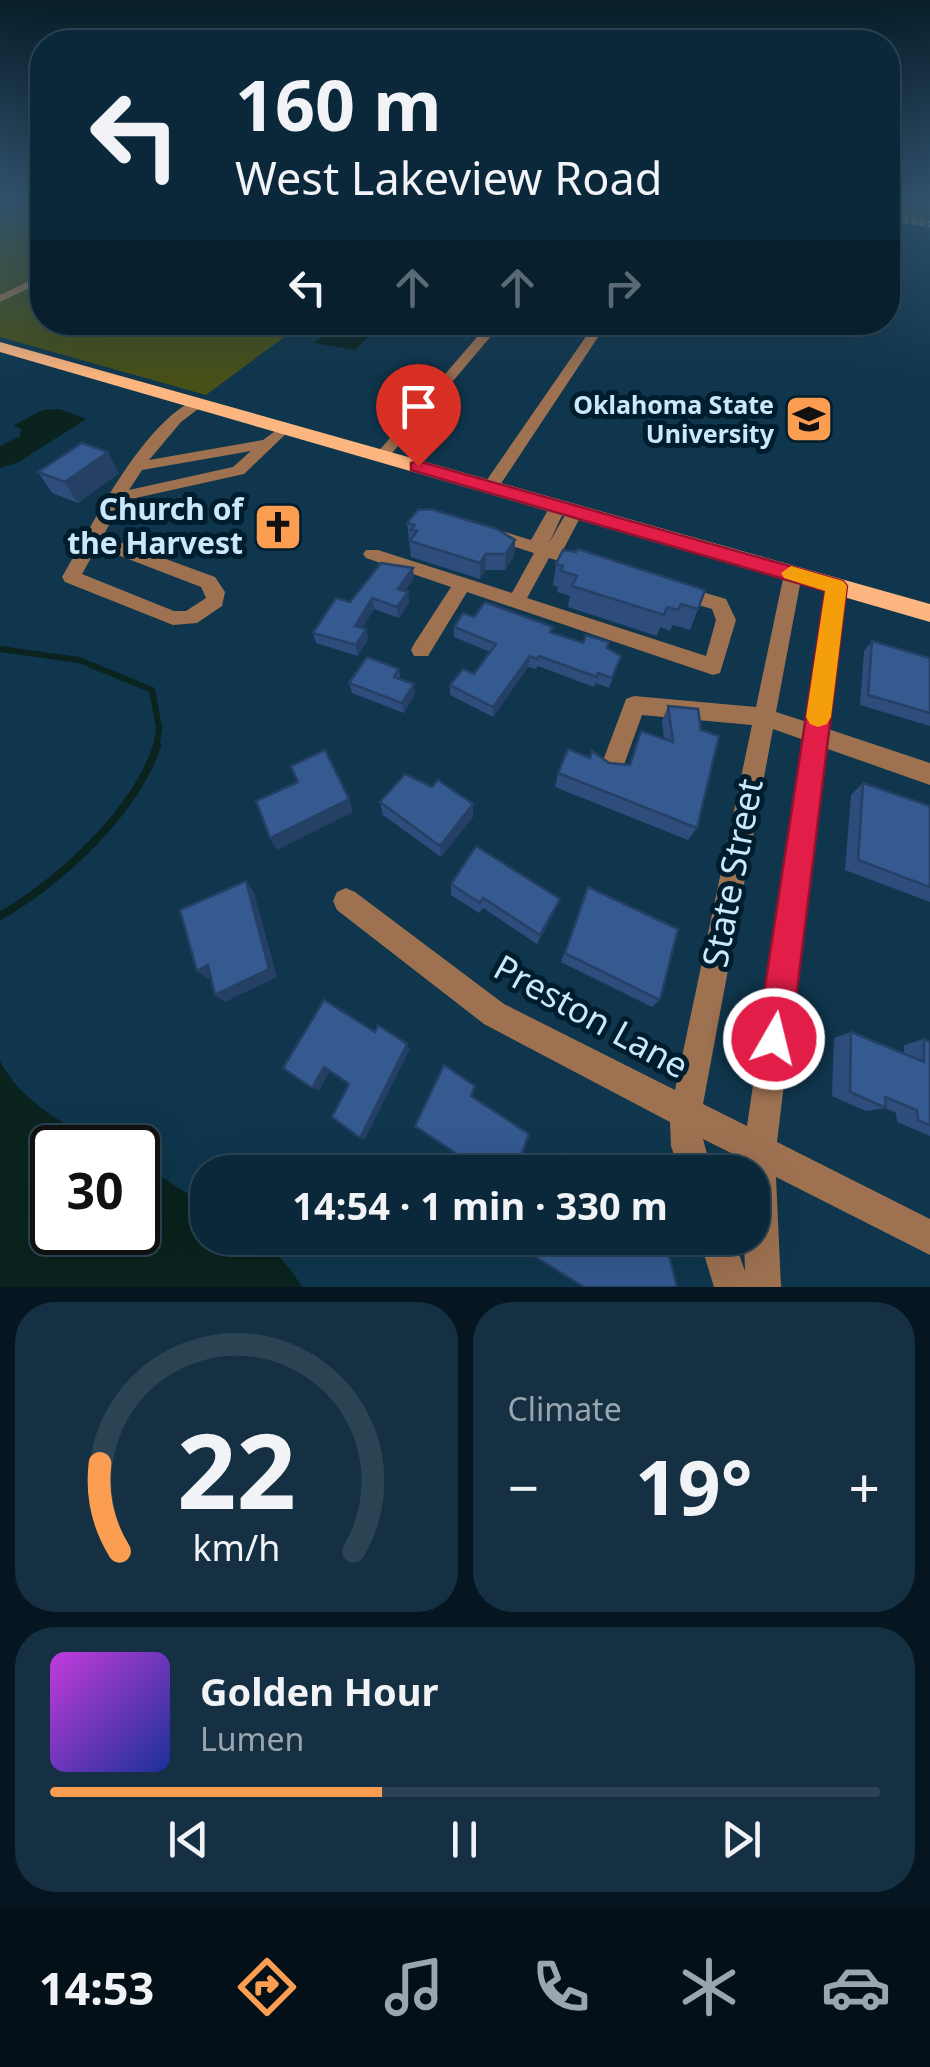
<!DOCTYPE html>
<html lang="en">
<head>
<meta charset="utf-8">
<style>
  :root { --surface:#0b283a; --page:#143042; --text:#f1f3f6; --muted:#9aa6af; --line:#2b4454; --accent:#fb9e51 }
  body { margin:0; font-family:"Noto Sans",sans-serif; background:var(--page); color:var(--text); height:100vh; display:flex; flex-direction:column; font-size:38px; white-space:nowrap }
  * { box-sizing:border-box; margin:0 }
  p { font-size:32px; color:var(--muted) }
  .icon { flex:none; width:55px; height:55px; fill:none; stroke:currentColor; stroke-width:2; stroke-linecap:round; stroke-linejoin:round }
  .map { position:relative; height:1287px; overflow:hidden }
  .side { display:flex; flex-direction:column; gap:15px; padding:15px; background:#061620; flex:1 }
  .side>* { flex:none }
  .guide { position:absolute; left:30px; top:30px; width:870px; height:305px; border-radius:40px; box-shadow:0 10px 40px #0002,0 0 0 2px var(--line); background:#0b283a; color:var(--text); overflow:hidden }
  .speed { position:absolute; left:30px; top:1125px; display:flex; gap:20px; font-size:50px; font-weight:700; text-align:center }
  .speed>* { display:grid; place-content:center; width:130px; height:130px; border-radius:50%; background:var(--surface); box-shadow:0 10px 40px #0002,0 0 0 2px var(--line); line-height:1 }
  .speed .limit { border:5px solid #111; border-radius:15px; background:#fff; color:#111 }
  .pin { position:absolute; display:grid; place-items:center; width:85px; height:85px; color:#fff; margin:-102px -42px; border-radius:50% 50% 50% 0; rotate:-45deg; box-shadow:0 0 10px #0007 }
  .pin .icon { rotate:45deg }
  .me { position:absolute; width:110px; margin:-55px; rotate:8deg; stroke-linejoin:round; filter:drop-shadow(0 0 8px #0008) }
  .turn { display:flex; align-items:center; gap:35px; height:210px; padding:0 40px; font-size:45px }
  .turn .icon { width:130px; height:130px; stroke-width:2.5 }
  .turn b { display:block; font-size:70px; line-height:85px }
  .lanes { display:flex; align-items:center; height:95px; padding:0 40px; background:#0003; justify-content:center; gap:50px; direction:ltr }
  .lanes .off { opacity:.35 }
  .big { font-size:75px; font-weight:700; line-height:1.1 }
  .side .card { flex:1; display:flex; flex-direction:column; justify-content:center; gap:15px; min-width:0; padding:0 35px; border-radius:40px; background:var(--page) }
  .side .dial { align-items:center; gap:0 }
  .dial svg { height:260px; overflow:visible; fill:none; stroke:var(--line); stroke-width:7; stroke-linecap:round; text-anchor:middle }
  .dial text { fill:var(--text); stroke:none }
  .song { display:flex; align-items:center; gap:30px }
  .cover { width:120px; height:120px; border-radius:15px; background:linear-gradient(135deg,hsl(290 70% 55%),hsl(230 70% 35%)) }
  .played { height:10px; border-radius:5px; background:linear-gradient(90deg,var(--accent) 40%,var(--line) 40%) }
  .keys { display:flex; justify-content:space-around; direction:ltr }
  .heat { display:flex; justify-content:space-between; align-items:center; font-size:55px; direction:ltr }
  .side .tiles { flex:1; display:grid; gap:15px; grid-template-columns:1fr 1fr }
  .card:last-child { grid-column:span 2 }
  .trip { position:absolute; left:190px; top:1155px; width:580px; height:100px; border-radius:40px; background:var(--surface); box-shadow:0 10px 40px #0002,0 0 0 2px var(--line); font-weight:700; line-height:100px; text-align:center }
  .dock { display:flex; height:160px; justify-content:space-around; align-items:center; background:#041017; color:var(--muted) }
  .dock .icon { width:70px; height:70px }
  .dock .current { color:var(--accent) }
  .dock b { font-size:45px; color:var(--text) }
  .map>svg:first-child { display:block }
</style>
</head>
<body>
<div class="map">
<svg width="930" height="1287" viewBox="0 0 930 1287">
  <rect width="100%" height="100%" fill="#0f364d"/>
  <g fill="#475016">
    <polygon points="42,199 42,322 303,323 206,395 0,337 0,200"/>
    <polygon points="888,199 930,199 930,227 888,221"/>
  </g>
  <g fill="#0a231e">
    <polygon points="337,323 369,323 369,336 355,350 314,343"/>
    <polygon points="60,409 86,419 19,462 0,468 0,446 20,436 21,429 14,425 43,410"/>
    <path d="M0 1061C22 1104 68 1126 109 1147L52 1148V1232H138V1162L207 1206 208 1238C259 1238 274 1242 302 1287H0Z"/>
  </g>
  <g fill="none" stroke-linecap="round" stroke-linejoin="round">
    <polyline stroke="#0a231e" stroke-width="6" points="0,649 79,660 152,690 159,728 156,749"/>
    <path stroke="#0a231e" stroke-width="8" d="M0 916C60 881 134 814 157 746"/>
    <g stroke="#7596ab" stroke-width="2.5" stroke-dasharray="4 4" stroke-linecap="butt">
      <polyline points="888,216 930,222"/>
      <polyline points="888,220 930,226"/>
    </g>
    <g fill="#9e7251" fill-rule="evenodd">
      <polygon points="42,275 42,282 0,302 0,295"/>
      <polygon points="490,322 503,322 387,459 377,459 377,453"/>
      <polygon points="596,322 608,322 496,491 484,491 482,487"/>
      <path d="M197 399 204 403 202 406 181 422 149 460 263 440 285 424 292 428 244 474 122 501 103 536 215 577 225 592 222 606 197 623 173 625 65 582 62 577C91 527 143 421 197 399ZM251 451 233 467 129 490 142 470ZM97 547 201 587 206 598 186 611H174L82 574Z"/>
      <polygon points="558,502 566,507 549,543 569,508 581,508 583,512 563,550 591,559 594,563 585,569 549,558 527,598 706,656 716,620 712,609 668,596 666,591 675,584 726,599 736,620 720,673 713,675 467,592 428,656 414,656 411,650 414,644 451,587 366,558 363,554 366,550 378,550 512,593 534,553 483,537 480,533 489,527 531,540 552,503"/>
      <path d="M793 568 802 574 776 712 807 722 827 586 829 581H843L845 586 828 729 930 763V785L825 748 777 1142 930 1219V1255L776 1177 781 1287H714L699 1238H733L745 1271 744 1238H752V1172H743V1159L703 1139 712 1172H680L671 1146 670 1122 484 1024 337 910 333 901 337 892 346 888 355 892 504 1004 675 1090 752 725 642 715 621 773 613 776 605 773 601 766 626 699 634 696 756 707 784 574ZM773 729 804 740 747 1126 703 1104Z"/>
    </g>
    <polygon fill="#fdb67f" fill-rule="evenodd" points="0,342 930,604 930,622 0,352"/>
  </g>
  <g fill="#2e4d7c">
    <polygon points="38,472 119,473 78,503 52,493"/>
    <polygon points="407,523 515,540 514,556 505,570 485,570 480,579 411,557"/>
    <polygon points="556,564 698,609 690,630 673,625 670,631 660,627 657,636 568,607 570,596 557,592 558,587 553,585"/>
    <polygon points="414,578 405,591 408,592 409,603 399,618 374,609 362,628 366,629 368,639 358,656 316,643 313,633 350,602"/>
    <polygon points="474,617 552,633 583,643 607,648 617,666 609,688 596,683 594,687 538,666 536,669 528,667 493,717 450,695 450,685 474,674 490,652 454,637 454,627"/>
    <polygon points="872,641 930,658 930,726 860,705 864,651"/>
    <polygon points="399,669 400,679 415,694 404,713 352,693 349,683"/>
    <polygon points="668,706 697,828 688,840 555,787 558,773 590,758 609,763 629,765 641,731 664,739 662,721"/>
    <polygon points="863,783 930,806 930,902 845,870 851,795"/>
    <polygon points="432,787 473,804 473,817 441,857 383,815 380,802"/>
    <polygon points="451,884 560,899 556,909 537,944 483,908 479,913 451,895"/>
    <polygon points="588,887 660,1000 652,1007 561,962"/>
    <polygon points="851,1032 904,1053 904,1045 924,1039 930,1042 930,1136 897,1122 896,1113 885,1108 866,1111 832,1096 834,1038"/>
    <polygon points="567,1153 602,1172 557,1172 562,1154"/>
    <polygon points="538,1238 670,1238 668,1251 537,1258 533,1254"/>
  </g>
  <g fill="#253f65">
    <polygon points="108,452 119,473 78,503 65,482"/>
    <polygon points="515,540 514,556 505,570 506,554"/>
    <polygon points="486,554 485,570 480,579 480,563"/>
    <polygon points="413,568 414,578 399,600 398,589"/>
    <polygon points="408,592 409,603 399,618 397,607"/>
    <polygon points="372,598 374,609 357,636 355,626"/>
    <polygon points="366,629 368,639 358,656 356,645"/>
    <polygon points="530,656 528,667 493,717 493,707"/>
    <polygon points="414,684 415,694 404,713 402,703"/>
    <polygon points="349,799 353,812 277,850 270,838"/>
    <polygon points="473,804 473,817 441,857 440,846"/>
    <polygon points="246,881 254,892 277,977 225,1002 215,995"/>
    <polygon points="560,899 556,909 537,944 540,935"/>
    <polygon points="208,965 219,973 208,979 197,971"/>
    <polygon points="407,1044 410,1049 365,1139 360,1138"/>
    <polygon points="324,1067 330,1071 319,1091 312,1088"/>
  </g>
  <g fill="#355a90" stroke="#253f65" stroke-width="2.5">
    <polygon points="82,443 108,452 65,482 38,472"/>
    <polygon points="431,509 497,529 515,540 506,554 486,554 480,563 410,541 417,531 411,530 415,525 407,523 418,510"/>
    <polygon points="578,549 705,590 698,609 681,604 678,610 667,607 664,615 572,586 577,576 561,571 563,566 556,564 563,550 576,552"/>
    <polygon points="381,563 413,568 398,589 408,592 397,607 372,598 355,626 366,629 356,645 313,633 336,598 350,602"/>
    <polygon points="485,602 553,627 550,632 583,643 586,635 609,642 607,648 621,656 612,678 598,673 597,677 539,656 537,659 530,656 493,707 450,685 463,669 474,674 496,644 454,627 463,613 474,617"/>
    <polygon points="872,641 930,658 930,713 868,695"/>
    <polygon points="367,657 399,669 394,677 414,684 402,703 349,683"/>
    <polygon points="668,706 698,709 701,730 719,736 697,828 558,773 568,749 590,758 592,751 609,763 630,765 641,731 673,742"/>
    <polygon points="325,750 349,799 270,838 256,801 298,782 291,766"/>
    <polygon points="405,774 432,787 438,780 473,804 440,846 380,802"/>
    <polygon points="863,783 930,806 930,887 858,860"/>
    <polygon points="476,846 560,899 540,935 483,898 480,903 451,884"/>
    <polygon points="246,881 269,969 215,995 208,965 197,971 180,910"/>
    <polygon points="588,887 678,929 660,1000 565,953"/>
    <polygon points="324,1000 375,1032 378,1025 407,1044 360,1138 332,1117 349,1084 324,1067 312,1088 283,1068"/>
    <polygon points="851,1032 924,1062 924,1039 930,1042 930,1125 918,1120 917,1110 885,1097 886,1108 850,1092"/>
    <polygon points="444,1065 475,1086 471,1096 529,1134 515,1172 457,1172 463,1158 415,1126"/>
    <polygon points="567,1153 602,1172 561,1172"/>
    <polygon points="543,1238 670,1238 668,1251 677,1287 584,1287 537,1258"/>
  </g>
  <linearGradient id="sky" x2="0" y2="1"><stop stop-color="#081e2a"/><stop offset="0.52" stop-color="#31526d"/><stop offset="1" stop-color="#31526d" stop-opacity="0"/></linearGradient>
  <rect width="930" height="380" fill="url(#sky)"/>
  <polygon fill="#e11d48" stroke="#92132f" stroke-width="2.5" points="418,461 843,581 847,586 791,1039 786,1051 774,1056 762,1051 757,1039 825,591 411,470 411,463"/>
  <polygon fill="#f59e0b" points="791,566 843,581 847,586 831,717 827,724 818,727 810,724 806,717 825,591 784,578 781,573"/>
  <defs>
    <g id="university-square" transform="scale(2.5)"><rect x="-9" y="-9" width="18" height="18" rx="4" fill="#fb9e51" stroke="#001d2e"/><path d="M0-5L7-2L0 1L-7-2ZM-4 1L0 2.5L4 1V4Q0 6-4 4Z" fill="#111"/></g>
    <g id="church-square" transform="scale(2.5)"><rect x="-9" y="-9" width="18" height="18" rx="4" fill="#fb9e51" stroke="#001d2e"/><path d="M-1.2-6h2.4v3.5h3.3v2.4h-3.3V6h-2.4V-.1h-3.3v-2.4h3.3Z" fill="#111"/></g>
  </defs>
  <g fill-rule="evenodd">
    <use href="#university-square" x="809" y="419"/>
    <use href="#church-square" x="278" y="527"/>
  </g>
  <g text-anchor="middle" stroke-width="10" stroke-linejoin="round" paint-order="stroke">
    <g font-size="25" font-weight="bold" fill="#cbe7fa" stroke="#001d2e" text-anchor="end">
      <text x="774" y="414">Oklahoma State<tspan x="774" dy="29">University</tspan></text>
    </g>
    <g font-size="30" font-weight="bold" fill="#cbe7fa" stroke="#001d2e" text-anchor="end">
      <text x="243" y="520">Church of<tspan x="243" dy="34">the Harvest</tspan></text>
    </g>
    <g font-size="35" fill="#cbe7fa" stroke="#001d2e">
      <text transform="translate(733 873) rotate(-79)" y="12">State Street</text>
      <text transform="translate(591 1017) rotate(29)" y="12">Preston Lane</text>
    </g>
  </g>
</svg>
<div class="speed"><div class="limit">30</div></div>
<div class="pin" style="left:418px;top:466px;background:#d93025"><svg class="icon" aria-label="arrive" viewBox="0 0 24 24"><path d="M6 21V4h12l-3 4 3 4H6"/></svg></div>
<svg class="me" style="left:774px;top:1039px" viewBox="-20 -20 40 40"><circle r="17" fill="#e11d48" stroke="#fff" stroke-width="3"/><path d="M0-11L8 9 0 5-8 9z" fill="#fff"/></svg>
<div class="trip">14:54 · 1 min · 330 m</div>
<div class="guide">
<div class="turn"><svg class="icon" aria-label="left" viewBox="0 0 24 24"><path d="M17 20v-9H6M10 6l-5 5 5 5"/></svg><div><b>160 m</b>West Lakeview Road</div></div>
<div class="lanes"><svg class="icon" aria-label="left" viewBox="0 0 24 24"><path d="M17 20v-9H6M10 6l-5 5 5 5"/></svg><svg class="icon off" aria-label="ahead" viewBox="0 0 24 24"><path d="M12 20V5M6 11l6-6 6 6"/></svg><svg class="icon off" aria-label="ahead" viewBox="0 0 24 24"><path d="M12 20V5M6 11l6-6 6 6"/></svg><svg class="icon off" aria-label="right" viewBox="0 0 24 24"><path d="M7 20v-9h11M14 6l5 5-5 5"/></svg></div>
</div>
</div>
<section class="side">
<div class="tiles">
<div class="card dial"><svg viewBox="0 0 100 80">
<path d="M14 69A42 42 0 1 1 86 69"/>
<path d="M14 69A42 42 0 0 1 8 42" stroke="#fb9e51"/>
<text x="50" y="56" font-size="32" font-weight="700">22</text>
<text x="50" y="72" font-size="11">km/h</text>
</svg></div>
<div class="card"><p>Climate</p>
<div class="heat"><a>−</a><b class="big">19°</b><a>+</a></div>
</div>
<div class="card">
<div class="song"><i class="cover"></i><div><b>Golden Hour</b><p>Lumen</p></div></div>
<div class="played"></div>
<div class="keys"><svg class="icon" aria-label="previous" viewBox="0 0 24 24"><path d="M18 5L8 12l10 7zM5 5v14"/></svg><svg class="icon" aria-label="pause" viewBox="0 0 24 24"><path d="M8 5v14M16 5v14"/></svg><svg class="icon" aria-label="next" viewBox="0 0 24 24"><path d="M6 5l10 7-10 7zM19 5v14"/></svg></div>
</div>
</div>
</section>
<nav class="dock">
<b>14:53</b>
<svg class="icon current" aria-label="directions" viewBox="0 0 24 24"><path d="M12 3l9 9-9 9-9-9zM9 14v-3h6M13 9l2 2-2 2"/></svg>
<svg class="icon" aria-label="music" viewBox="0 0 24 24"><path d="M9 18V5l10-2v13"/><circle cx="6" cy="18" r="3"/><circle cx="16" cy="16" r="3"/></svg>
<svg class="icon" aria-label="phone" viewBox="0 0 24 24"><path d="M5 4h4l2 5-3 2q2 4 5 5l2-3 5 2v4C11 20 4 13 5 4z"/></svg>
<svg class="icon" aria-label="climate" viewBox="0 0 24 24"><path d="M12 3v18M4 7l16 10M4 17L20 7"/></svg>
<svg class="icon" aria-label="car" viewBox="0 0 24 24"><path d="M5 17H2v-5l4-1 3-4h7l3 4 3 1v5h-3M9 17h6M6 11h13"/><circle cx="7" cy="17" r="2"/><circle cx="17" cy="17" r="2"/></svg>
</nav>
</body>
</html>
